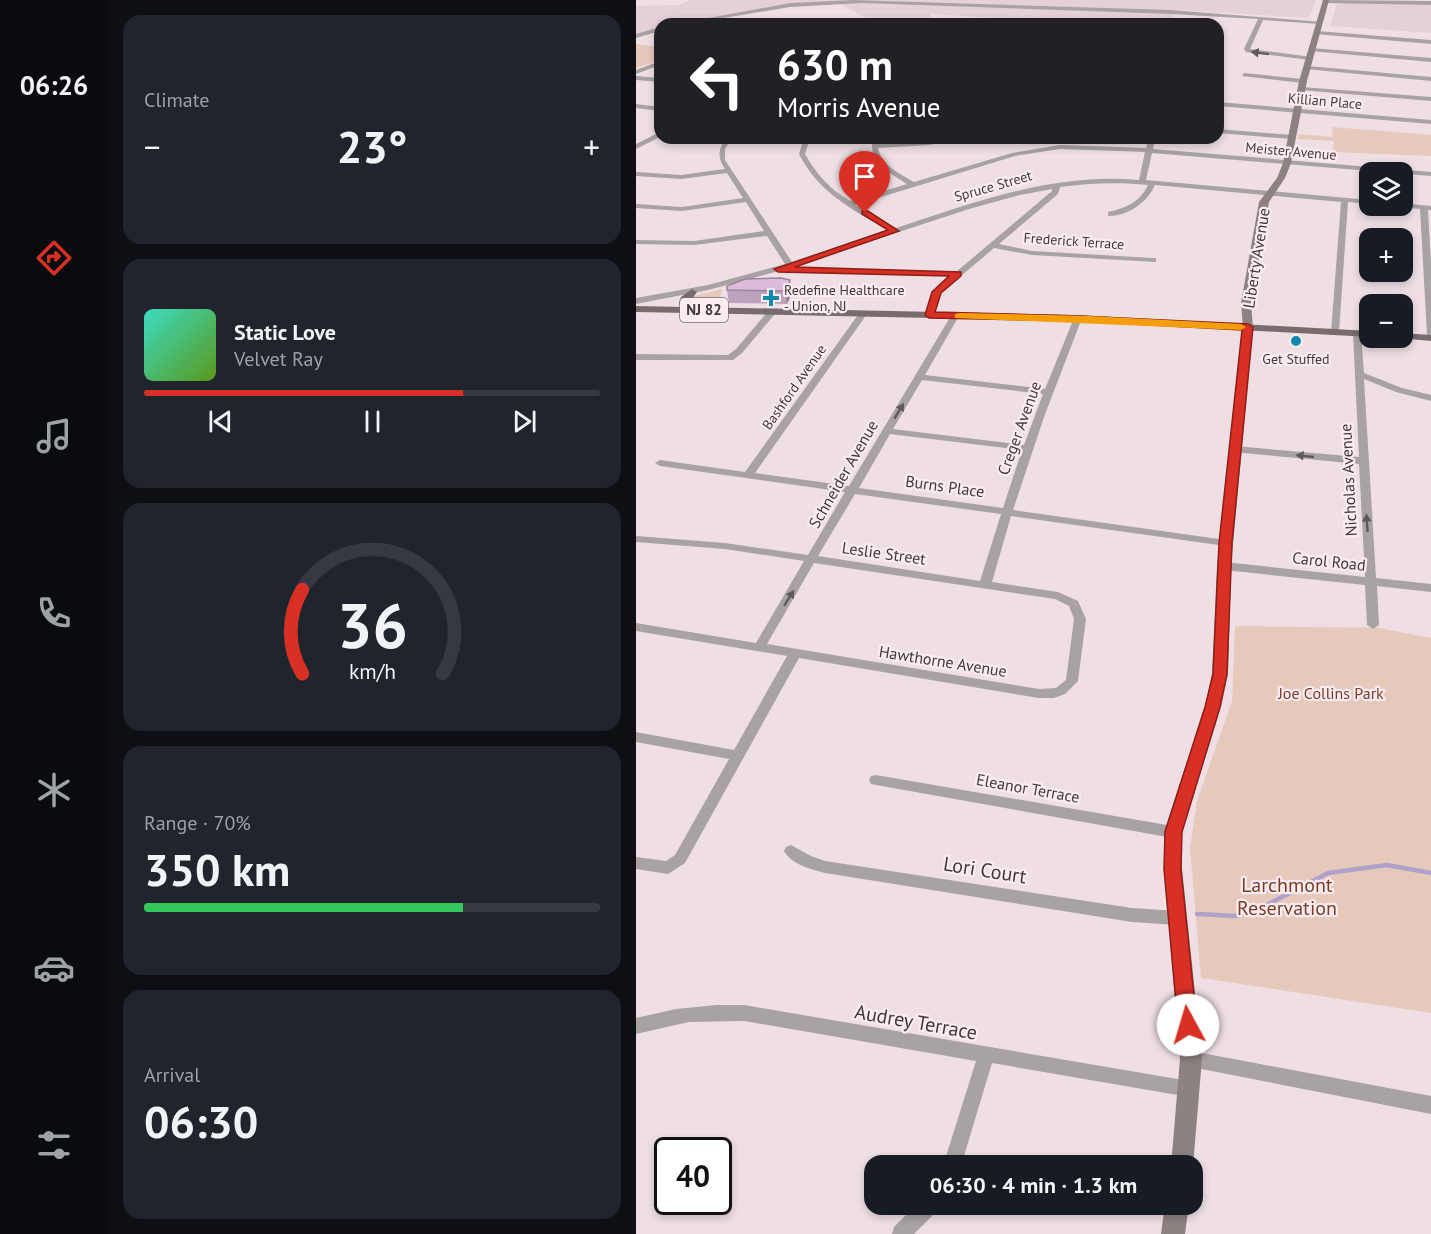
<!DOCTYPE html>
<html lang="en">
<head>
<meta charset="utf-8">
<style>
  :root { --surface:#171b24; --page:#20242c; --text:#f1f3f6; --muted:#9ea1a6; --line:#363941; --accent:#d93025 }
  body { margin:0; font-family:"PT Sans",sans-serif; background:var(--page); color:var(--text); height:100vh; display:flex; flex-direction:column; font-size:22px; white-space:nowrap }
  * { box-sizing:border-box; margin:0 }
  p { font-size:20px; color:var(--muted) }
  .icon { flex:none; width:33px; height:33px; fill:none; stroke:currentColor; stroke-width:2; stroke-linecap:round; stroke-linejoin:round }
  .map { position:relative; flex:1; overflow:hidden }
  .drawer { display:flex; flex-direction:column; gap:15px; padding:15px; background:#0d0f14; width:528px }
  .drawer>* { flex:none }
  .top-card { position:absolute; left:18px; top:18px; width:570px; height:126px; border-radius:18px; box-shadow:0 3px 9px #0003; background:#202124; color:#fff; overflow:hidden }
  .controls { position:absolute; left:723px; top:162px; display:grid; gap:12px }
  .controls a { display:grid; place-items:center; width:54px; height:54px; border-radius:12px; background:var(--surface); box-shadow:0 3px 9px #0003; font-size:30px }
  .speed { position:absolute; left:18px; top:1137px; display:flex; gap:12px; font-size:30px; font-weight:700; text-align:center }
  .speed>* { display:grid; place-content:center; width:78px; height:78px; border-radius:50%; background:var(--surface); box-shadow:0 3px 9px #0003; line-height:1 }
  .speed .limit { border:3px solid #111; border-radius:9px; background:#fff; color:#111 }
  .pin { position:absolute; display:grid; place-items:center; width:51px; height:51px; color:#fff; margin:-62px -26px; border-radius:50% 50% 50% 0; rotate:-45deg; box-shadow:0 0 6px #0007 }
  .pin .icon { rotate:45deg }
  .me { position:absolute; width:66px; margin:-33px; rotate:354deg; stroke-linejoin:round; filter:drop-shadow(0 0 4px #0008) }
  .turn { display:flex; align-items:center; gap:21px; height:126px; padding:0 24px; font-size:27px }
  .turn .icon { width:78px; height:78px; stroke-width:2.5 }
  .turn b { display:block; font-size:42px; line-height:51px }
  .big { font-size:45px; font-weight:700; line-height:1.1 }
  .drawer .tile { flex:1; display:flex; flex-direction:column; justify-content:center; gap:9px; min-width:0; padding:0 21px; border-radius:18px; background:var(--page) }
  .drawer .dial { align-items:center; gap:0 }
  .dial svg { height:156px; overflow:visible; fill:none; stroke:var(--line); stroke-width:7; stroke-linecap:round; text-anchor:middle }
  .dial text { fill:var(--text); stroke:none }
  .song { display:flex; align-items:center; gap:18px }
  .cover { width:72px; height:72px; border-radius:9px; background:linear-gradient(135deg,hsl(170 70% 55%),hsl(90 70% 35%)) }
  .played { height:6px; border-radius:3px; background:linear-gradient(90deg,var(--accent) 70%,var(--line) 70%) }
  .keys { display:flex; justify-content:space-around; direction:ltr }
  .heat { display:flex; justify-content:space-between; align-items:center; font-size:33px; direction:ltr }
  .charge { height:9px; border-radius:4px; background:linear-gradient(90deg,#34c759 70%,var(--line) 0) }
  .trip { position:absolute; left:228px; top:1155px; width:339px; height:60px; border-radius:18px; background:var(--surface); box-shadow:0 3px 9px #0003; font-weight:700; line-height:60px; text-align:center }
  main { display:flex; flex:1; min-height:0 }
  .tab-bar { display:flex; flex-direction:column; width:108px; justify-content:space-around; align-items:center; background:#090b0e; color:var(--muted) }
  .tab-bar .icon { width:42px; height:42px }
  .tab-bar .selected { color:var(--accent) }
  .tab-bar b { font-size:27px; color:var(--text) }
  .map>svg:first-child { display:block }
</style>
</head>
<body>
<main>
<nav class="tab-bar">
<b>06:26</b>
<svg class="icon selected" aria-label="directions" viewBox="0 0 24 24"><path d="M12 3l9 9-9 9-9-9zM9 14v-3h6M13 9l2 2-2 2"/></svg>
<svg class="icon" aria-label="music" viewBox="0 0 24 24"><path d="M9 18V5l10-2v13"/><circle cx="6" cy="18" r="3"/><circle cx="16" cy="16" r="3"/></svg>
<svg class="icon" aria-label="phone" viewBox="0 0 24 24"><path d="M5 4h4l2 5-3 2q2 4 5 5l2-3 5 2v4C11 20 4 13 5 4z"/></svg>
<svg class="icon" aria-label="climate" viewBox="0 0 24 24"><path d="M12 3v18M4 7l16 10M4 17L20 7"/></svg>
<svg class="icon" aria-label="car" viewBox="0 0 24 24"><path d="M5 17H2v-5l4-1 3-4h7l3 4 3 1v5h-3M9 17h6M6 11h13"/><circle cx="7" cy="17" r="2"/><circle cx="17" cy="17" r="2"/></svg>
<svg class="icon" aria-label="filters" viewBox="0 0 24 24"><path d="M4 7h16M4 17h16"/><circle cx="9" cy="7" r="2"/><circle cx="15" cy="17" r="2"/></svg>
</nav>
<section class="drawer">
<div class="tile"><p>Climate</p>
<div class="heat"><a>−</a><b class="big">23°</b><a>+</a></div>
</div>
<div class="tile">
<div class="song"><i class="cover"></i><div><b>Static Love</b><p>Velvet Ray</p></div></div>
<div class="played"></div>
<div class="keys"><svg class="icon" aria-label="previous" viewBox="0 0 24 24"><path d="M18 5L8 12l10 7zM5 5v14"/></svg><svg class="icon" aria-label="pause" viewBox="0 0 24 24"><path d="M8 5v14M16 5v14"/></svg><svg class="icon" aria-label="next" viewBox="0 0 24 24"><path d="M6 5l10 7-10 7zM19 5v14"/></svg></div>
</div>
<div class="tile dial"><svg viewBox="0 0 100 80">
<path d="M14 69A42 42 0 1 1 86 69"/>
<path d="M14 69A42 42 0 0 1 14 26" stroke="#d93025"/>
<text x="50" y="56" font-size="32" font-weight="700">36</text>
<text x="50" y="72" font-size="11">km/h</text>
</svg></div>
<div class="tile"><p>Range · 70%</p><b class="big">350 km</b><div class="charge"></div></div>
<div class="tile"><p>Arrival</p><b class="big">06:30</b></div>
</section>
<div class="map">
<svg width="795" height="1234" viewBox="0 0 795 1234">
  <rect width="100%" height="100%" fill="#efdfe5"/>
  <g fill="#e6d0d8">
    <polygon points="55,0 680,0 673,18 541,10 533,24 445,24 294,14 295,24 235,21 201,2 154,5 45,24 24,24 24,31 0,38 0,6 42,5"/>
    <polygon points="702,0 795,4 795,33 694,26"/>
  </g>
  <g fill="#e7c9bc">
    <polygon points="0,44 24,47 24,60 0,68"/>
    <polygon points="696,127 795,135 795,156 697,152 698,141 662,139 663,134 697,137"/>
    <polygon points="86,289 83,306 54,303 54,297"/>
    <polygon points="599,626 743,628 795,638 795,1013 565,978 554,848 561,801 596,701"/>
  </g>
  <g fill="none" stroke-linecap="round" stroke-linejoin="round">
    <polyline stroke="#afa1c9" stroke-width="4.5" points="561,914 599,916 625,908 692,873 751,865 795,873"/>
    <g fill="#a9a2a2" fill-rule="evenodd">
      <polygon points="217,0 535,10 686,22 683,24 627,20 614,49 676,57 674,60 610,52 608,49 622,19 535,14 226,3 154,7 52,24 40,24 154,3"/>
      <polygon points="688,0 795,1 795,5 690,3"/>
      <polygon points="24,27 24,31 0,38 0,34"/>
      <polygon points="681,31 795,40 795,44 679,34"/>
      <polygon points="676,48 795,58 795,62 674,51"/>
      <polygon points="24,61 24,65 0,74 0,70"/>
      <polygon points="672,66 795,77 795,81 670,69"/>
      <polygon points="608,73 667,79 670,81 667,83 606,76"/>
      <polygon points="0,76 24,78 24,82 0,80"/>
      <polygon points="666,87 795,97 795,101 664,90"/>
      <polygon points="582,102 795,120 795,124 582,106"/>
      <polygon points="0,104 24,107 24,111 0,108"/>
      <polygon points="582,129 656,135 659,137 656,139 582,133"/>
      <polygon points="24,132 24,137 0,149 0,144"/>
      <path d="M90 138H96L89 149V160L156 262 253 230C216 210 182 192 163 154L168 138H174L169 154C180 174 194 189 214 201L271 184C254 173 231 162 237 138H243V144L324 138 293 145 242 148C246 166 263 173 278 182L376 153 424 145 510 148 513 138H519L517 149 795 172V176L516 153 510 180 734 200V204L712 202 703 332 699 335 695 332 705 202 519 185C511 203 492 216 472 216V212C490 208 504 202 512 185 482 182 453 183 424 187L422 194 363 244 396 251 517 258H520V262L396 255 358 248 305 293 297 315 293 318 289 315 297 292 315 276 153 272H150V269L72 290 0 304V298L72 285 149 264 131 236 58 245 0 244V240L58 241 128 231 110 202 46 211 0 208V204L46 207 107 198 91 173 45 179 0 176V172L45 175 89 169C81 157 82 150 90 138ZM424 149 509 152 503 180C419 172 339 202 260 228L219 205 379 156ZM416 189V191L320 272 153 268 333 209 384 195Z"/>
      <polygon points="766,203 795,206 795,210 792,210 795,262 795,338 791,335 784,209 763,207 766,206"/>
      <polygon points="136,309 139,310 139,314 106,353 97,360 0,360 0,354 92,355 100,349 133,310"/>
      <path d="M227 311 231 314 119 473 213 486 316 314 323 316 289 375 409 389 438 318 442 315 446 318 408 417 377 510 590 540 596 543 590 546 375 516 356 582 422 592 442 601 450 619 442 681 429 694 418 698H403L163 658 49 863 32 874 0 869V857L30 861 39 855 93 759 0 742V732L98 750 151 656 0 631V623L120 643 168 561 89 549 0 542V536L89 543 172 555 209 492 24 466 19 463 24 460 109 472 224 312ZM286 380 407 394 388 445 257 429ZM254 434 386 450 367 508 223 488ZM219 494 365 514 344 581 182 556ZM178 563 419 599 433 606 438 619 430 680 420 688 403 689 131 644Z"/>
      <polygon points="721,330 725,333 728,373 766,388 795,395 795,401 760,392 728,379 740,578 795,584 795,592 741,586 743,625 737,629 731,625 729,585 588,570 582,566 588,562 729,577 723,464 598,452 593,449 598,446 723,457 717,333"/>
      <polygon points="240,775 537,826 542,828 544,832 542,836 537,838 240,785 235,784 233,780 235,776"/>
      <path d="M155 845 175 856 189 861 496 908 541 911 546 913 549 918 546 923 541 925 496 922 189 873C175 869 156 865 148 851L150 847Z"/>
      <polygon points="80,1005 108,1005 553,1081 559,1083 562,1089 559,1095 553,1097 356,1063 325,1166 307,1166 340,1061 108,1021 53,1022 0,1034 0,1018 40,1009"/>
      <polygon points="555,1051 795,1096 795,1114 555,1067 549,1065 547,1059 549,1053"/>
      <polygon points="281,1204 303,1204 301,1211 278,1234 256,1234 258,1227"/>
    </g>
    <g fill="#8c8281" fill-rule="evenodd">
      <polygon points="687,0 693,0 671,81 655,163 649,178 633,202 615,303 617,328 595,566 592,674 585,707 546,832 546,869 566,1059 557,1166 556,1168 556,1166 535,1166 544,1059 528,869 528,832 569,707 576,674 581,566 607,328 605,303 623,202 641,178 647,163 663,81"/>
      <polygon points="529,1204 553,1204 549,1234 525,1234"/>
    </g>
    <g fill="#776b6b" fill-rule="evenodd">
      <polygon points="56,289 61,292 54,302 62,307 442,315 734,331 734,337 442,321 0,312 0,306 47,307 43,303 45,297"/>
      <polygon points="766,333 795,335 795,341 762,338 766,338"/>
    </g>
  </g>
  <polygon fill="#bea1bd" points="109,279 156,293 151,304 93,303 91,290"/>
  <polygon fill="#9b839a" points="154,280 156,293 151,304 149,291"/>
  <polygon fill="#ddbbdc" stroke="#9b839a" stroke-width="1.5" points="145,278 154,280 149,291 91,290 91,286 109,279"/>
  <defs><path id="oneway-solid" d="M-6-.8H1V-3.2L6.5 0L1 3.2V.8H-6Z" transform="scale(1.5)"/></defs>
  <g fill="#60595b">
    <use href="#oneway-solid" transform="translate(624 53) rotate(-173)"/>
    <use href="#oneway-solid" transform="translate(263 411) rotate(-59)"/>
    <use href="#oneway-solid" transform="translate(669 456) rotate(-174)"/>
    <use href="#oneway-solid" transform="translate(731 523) rotate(-94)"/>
    <use href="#oneway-solid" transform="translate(153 598) rotate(-58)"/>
  </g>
  <polygon fill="#d93025" stroke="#8d1f18" stroke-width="1.5" points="226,211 232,211 263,231 159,267 325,272 325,276 305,293 299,312 442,316 612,324 617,327 596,543 591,674 584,707 546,832 545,869 561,1025 558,1031 552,1034 545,1031 542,1025 528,869 529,832 569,707 577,674 583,543 606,330 442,321 293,318 289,315 296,292 313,276 142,272 138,269 252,230 226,214"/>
  <polygon fill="#f59e0b" points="323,313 454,316 605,324 610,327 605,330 319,318 319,314"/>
  <g fill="#1089ac" stroke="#fcecf2" stroke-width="2">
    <path d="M132 289h6v6h6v6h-6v6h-6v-6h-6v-6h6z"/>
    <circle cx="660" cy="341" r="6"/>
  </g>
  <g text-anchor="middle" stroke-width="4.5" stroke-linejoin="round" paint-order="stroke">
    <g font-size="14" fill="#403a3c" stroke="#fcecf2">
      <text transform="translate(689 101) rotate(5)" y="5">Killian Place</text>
      <text transform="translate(655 151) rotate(5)" y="5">Meister Avenue</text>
      <text transform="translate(357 186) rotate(-16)" y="5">Spruce Street</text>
      <text transform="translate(438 241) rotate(4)" y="5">Frederick Terrace</text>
      <text transform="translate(158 387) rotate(-55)" y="5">Bashford Avenue</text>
    </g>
    <g font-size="14" fill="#403a3c" stroke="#fcecf2" text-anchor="start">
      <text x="148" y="295">Redefine Healthcare<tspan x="148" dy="16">- Union, NJ</tspan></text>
      <text x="660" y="364" text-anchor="middle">Get Stuffed</text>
    </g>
    <rect fill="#fcecf2" stroke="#786f73" stroke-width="1.5" x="44" y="298" width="48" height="24" rx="4.5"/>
    <g font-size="15" font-weight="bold" fill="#403a3c">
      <text x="68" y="315">NJ 82</text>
    </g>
    <g font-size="16" fill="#403a3c" stroke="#fcecf2">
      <text transform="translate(620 258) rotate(-81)" y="6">Liberty Avenue</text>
      <text transform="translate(383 428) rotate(-70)" y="6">Creger Avenue</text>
      <text transform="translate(207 474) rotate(-60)" y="6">Schneider Avenue</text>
      <text transform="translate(712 480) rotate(-93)" y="6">Nicholas Avenue</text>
      <text transform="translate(309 486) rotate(8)" y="6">Burns Place</text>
      <text transform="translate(248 553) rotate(8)" y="6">Leslie Street</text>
      <text transform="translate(693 561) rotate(6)" y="6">Carol Road</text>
      <text transform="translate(307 661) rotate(9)" y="6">Hawthorne Avenue</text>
      <text transform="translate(392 788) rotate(10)" y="6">Eleanor Terrace</text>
    </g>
    <g font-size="16" fill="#783e25" stroke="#fcecf2">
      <text x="695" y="699">Joe Collins Park</text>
    </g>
    <g font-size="20" fill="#403a3c" stroke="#fcecf2">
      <text transform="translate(349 870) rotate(9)" y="7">Lori Court</text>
      <text transform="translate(280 1022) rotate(10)" y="7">Audrey Terrace</text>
    </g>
    <g font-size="20" fill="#783e25" stroke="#fcecf2">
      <text x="651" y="892">Larchmont<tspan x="651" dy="23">Reservation</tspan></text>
    </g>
  </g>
</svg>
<div class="controls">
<a><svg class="icon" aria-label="layers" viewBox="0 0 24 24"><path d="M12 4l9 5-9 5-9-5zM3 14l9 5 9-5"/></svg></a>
<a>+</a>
<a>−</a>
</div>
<div class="speed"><div class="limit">40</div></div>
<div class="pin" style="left:229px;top:213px;background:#d93025"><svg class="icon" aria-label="arrive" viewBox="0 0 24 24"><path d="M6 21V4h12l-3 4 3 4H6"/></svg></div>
<svg class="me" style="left:552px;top:1025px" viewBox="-20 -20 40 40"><circle r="19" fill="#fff"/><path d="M0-13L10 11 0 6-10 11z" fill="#d93025"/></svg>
<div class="trip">06:30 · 4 min · 1.3 km</div>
<div class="top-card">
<div class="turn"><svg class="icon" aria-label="left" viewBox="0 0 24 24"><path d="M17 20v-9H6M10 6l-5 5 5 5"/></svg><div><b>630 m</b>Morris Avenue</div></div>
</div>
</div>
</main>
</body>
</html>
